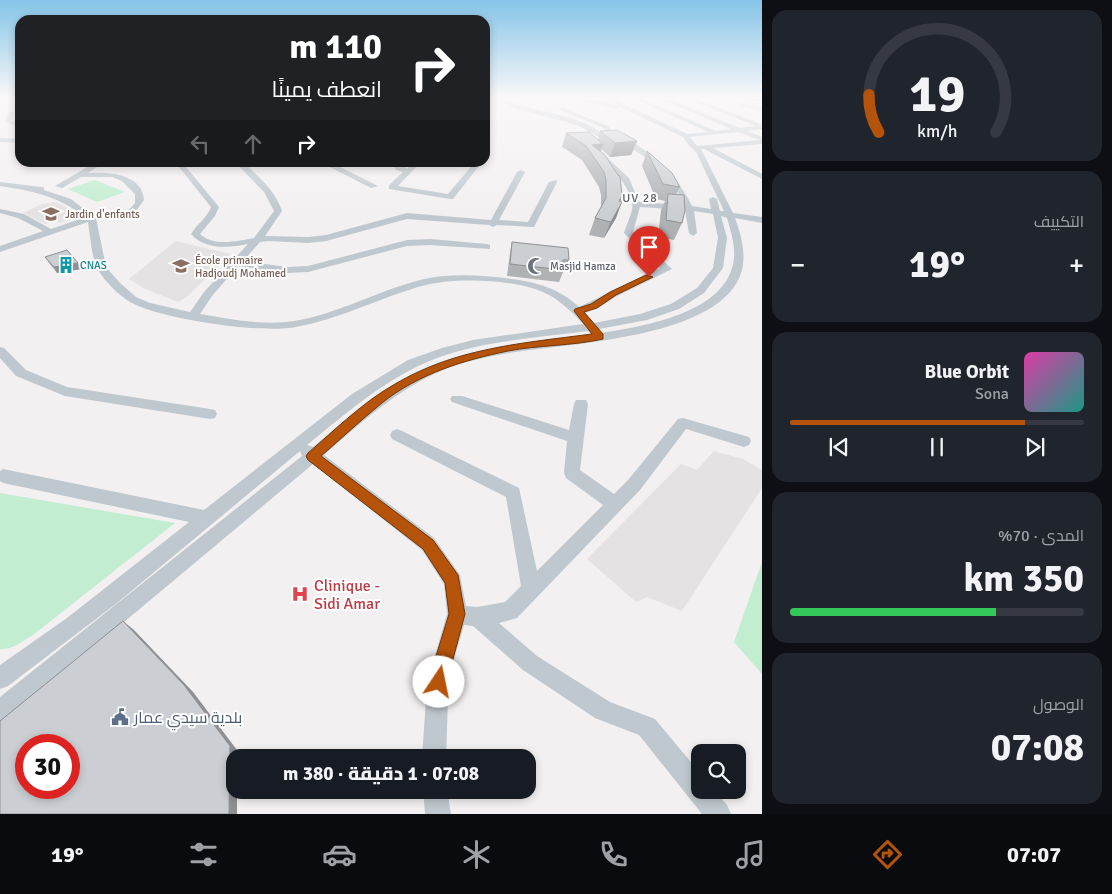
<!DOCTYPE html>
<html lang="ar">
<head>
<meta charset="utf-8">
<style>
  :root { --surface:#171b24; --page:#20242c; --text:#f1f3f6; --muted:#9ea1a6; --line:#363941; --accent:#b45309 }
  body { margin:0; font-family:Signika,Cairo,sans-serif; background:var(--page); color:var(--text); direction:rtl; height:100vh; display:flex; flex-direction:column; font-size:19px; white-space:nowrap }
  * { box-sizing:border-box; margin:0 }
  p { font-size:16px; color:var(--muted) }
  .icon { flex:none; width:28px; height:28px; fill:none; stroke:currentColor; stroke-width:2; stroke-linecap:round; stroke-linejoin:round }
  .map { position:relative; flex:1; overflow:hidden; direction:ltr }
  .details { display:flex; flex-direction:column; gap:10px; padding:10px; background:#0d0f14; width:350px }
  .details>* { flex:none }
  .guide { position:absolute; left:15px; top:15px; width:475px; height:152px; border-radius:15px; box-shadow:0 2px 8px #0003; direction:rtl; background:#202124; color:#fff; overflow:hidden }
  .buttons { position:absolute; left:691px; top:744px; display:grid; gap:10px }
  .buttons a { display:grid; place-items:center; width:55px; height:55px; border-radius:10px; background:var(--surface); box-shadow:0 2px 8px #0003; font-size:25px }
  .speed { position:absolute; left:15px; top:734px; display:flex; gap:10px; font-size:25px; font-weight:700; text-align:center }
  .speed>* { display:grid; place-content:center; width:65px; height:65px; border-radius:50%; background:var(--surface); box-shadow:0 2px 8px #0003; line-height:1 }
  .speed .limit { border:8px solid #d22; background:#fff; color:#111 }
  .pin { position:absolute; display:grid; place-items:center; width:42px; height:42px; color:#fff; margin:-51px -21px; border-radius:50% 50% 50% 0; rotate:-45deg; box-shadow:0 0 5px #0007 }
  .pin .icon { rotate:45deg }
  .me { position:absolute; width:55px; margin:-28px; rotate:11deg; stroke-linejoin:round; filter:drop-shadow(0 0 4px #0008) }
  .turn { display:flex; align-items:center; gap:18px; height:105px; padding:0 25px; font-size:22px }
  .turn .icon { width:65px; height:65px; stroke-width:2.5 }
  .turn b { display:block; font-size:35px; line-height:42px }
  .lanes { display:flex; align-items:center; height:48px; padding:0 25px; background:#0003; justify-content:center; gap:25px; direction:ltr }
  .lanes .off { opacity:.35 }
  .big { font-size:38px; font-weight:800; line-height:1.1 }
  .details .tile { flex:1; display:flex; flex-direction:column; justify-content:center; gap:8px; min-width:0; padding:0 18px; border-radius:15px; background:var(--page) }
  .details .dial { align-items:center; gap:0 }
  .dial svg { height:130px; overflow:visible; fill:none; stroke:var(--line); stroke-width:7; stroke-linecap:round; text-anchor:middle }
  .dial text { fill:var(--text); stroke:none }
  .song { display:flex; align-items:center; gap:15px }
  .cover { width:60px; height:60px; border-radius:8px; background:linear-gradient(135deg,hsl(320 70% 55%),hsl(170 70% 35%)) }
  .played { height:5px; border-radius:2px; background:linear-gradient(90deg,var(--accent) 80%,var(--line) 80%) }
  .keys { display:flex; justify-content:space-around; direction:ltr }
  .heat { display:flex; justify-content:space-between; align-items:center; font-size:28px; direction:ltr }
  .charge { height:8px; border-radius:4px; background:linear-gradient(90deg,#34c759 70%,var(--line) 0) }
  .trip { position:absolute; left:226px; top:749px; width:310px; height:50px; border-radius:15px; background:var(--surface); box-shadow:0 2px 8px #0003; font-weight:800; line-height:50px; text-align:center; direction:rtl }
  .menu { display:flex; height:80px; justify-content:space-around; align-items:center; background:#090b0e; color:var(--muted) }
  .menu .icon { width:35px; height:35px }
  .menu .selected { color:var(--accent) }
  .menu b { font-size:22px; color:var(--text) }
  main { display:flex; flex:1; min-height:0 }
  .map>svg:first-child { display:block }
</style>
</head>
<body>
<main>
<section class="details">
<div class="tile dial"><svg viewBox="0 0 100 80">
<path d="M14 69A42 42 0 1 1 86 69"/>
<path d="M14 69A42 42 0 0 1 8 46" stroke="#b45309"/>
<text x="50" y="56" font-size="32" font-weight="700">19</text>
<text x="50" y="72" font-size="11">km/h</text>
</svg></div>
<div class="tile"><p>التكييف</p>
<div class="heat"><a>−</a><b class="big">19°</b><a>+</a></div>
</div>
<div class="tile">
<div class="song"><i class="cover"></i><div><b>Blue Orbit</b><p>Sona</p></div></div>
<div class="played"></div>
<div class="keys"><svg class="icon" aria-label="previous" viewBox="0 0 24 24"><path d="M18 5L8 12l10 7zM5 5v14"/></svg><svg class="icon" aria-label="pause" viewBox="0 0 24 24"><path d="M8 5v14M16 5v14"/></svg><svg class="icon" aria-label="next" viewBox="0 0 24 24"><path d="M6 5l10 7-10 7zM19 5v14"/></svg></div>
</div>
<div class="tile"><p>المدى · 70%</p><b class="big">350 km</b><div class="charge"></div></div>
<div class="tile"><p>الوصول</p><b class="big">07:08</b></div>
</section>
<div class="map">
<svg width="762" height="814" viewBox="0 0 762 814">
  <rect width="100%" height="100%" fill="#f3f0f1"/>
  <g fill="#e4e2e2">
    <polygon points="56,202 71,210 69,212 78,216 59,223 55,220 45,224 23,213 42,204"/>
    <polygon points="176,241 230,254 188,296 178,302 145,289 129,279"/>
    <polygon points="714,451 743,459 762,470 762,488 682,611 647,597 636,602 587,559 681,464 697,470"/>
  </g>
  <g fill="#c2edd0">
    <polygon points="95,180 125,192 97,202 68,189"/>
    <path d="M0 493 175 523 33 635C22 641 13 650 0 649Z"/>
    <polygon points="762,562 762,674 734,642"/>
  </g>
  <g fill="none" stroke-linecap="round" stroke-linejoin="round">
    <g fill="#bfc8ce" fill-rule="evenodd">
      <path d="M498 99H505L514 104C543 112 582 116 606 136L608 132 604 128 558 109 563 108 608 126 614 132 610 139C599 140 590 131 579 126 553 116 521 115 498 99Z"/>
      <path d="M576 99H587L618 105 607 99H614L687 134 708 132 635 99H642L716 131 731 129 661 99H668L740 128 756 126 688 99H696L761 124 762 129 747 131 762 137V144L713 148 762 174V179L704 149H701L733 213 762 217V223L735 218C741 235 746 252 742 270 724 339 567 343 509 353 487 357 465 361 443 370 398 389 360 423 324 455L434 538 460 575 466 606 477 607 505 602 521 586 506 497 392 439 390 435 392 431 397 429 402 431 519 488 537 571 603 505 566 478 564 473 567 441 452 402 450 399 452 396H462L569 430 574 404 576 400H586L588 404 580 470 614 494 628 480 678 419 683 418 749 437 751 441 749 445 744 447 686 429 640 490 517 618 499 623 537 656 610 702 655 719 700 773V790H714L727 805 731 814H702L639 735 595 718 523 670 473 626 464 625 452 666 448 699 446 758H422L426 699 432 666 447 614 444 584 422 550 313 464 8 719 0 722V697L302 456 300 451 117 603 8 686 0 689V665L67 618 189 522 3 483 0 481V471L3 469 204 510 352 394 408 360 442 348 473 340 583 324C572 312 560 300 545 293 515 279 454 277 422 286 379 298 340 319 296 327 262 334 159 319 130 302 118 295 105 281 98 270 92 261 90 234 88 222L0 252V246L43 231 18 218 0 213V209L24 214 51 229 86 217C56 196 35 191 0 186V182L41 187H44V190L71 199 96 218 106 267 120 283 136 297 150 303 190 312 204 292 248 244C230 248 204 250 191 234 197 224 207 218 211 207L175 162H182L219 207 215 216 200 234C213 247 238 241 254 238L274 211 264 192 235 162H243C259 177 275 190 282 211L265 236 308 237 326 235 407 213 491 220 517 172 521 170 525 172 499 220 528 222 549 182 556 180 557 182 534 227 497 225 493 227 489 225 407 219 326 241 308 243 268 241 260 242 243 261 287 267 308 266 407 240 430 239 487 244 490 245V249L430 245 407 246 308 272 287 273 238 266 212 296 200 314C231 319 263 326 294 321 338 314 377 291 420 280 449 273 481 275 511 279 537 282 560 289 579 307L660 268 624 233C626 226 630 218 632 210 636 189 607 165 594 151V149H598L629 178 639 202 684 205C673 177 645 153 617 141V139C642 137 683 184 692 206L711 209 709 199 713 197 717 199 720 211H724L696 152 687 143 683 137 620 107 618 109ZM738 132 760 140 697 146 690 137ZM640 207 685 210 689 233 693 236 697 233 694 211 713 214 718 238 713 268 697 288 671 304 640 314 594 323 585 313 598 308 617 296 672 269 633 232ZM721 216 727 218C732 235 738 254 731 271 715 315 640 327 600 333L599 329 647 320 679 309 704 293 723 268 727 238ZM588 331 592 335C539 341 484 345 435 364 389 382 350 416 313 447L307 445C348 412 387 377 437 358 485 340 538 338 588 331Z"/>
      <polygon points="741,102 762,107 762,111 739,105"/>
      <polygon points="11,111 14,113 11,121 20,123 20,127 5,122 8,113"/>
      <polygon points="0,138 20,139 20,143 0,142"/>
      <path d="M96 162H105L88 173C108 172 142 173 144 200L133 215 126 213 135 203V194L122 181 112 177H81L62 188 55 186Z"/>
      <polygon points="320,162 330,162 378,186 371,188"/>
      <polygon points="392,162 399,162 407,169 413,162 421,162 398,186 448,194 475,162 482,162 453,199 450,199 389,189 389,185 403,172 396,170"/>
      <polygon points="0,347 4,348 26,370 67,387 210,409 215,410 217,414 215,418 210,419 65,396 16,376 0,358"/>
      <polygon points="423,790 447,790 451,814 425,814"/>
    </g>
  </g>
  <g fill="#afb1b5">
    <polygon points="743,99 762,99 748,102 745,101"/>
    <polygon points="600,131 637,141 631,155 610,157 601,149 600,151 622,196 616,218 604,238 589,235 595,218 601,208 601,195 599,187 582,160 562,147 566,133 598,140"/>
    <polygon points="647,151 680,187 676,195 682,223 674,240 658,237 661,210 665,201 656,199 642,166"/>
    <polygon points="512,242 569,260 565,272 563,272 559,282 507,276 510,253"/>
    <polygon points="45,257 78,263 81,269 57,273 49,263"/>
  </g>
  <g fill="#8e9093">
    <polygon points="749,99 762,99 762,100 748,102"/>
    <polygon points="637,141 631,155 610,157 615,143"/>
    <polygon points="603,144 598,158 592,145"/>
    <polygon points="622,196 617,211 622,202 616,218 604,238 619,201"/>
    <polygon points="78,263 81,269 57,273 54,267"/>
    <polygon points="123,621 134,630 193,692 237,750 237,758 235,758 235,790 237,790 237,814 229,814"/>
  </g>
  <g fill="#cbced2" stroke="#8e9093" fill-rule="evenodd">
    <polygon points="617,130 637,141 615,143 600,131"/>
    <polygon points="589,132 603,144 592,145 604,154 618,175 620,176 622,196 619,201 622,202 611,222 595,218 606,198 606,180 604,172 586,146 566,133"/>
    <polygon points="647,151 672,173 680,187 663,184"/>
    <polygon points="668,194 684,195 685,210 682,223 666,220"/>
    <polygon points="512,242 568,248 569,260 563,260 563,270 510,264"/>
    <polygon points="67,250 78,263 54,267 45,257"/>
    <path d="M123 621 184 685 230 746 229 814H0V721ZM26 745H69V788H26Z"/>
  </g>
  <linearGradient id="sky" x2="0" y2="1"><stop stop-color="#85c4e8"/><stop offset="0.46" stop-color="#faf8f9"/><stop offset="1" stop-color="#faf8f9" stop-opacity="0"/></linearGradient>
  <rect width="762" height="213" fill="url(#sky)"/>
  <path fill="#b45309" stroke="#753606" d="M646 275 653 277 616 295 597 308 584 312 603 334V339C572 346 539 345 508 351 464 360 418 374 382 403 361 420 342 438 321 456L433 540 458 575 465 614 445 689 439 691 433 689 430 682 433 666 449 614 445 583 423 549 308 460 306 456 308 453C336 429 363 402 395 384 456 348 523 343 592 334L574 311 575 309 591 304 610 292Z"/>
  <defs>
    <g id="school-bare" transform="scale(1.35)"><path d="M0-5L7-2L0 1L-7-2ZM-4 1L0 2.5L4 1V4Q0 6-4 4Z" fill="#8d6e63" stroke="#fff" stroke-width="2.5" paint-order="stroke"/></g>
    <g id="building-bare" transform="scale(1.35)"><path d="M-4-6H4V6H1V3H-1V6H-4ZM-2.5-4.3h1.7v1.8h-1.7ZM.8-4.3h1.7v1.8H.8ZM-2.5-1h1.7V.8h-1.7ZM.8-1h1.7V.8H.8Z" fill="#0f9aa8" stroke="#fff" stroke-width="2.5" paint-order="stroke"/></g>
    <g id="mosque-bare" transform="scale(1.35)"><path d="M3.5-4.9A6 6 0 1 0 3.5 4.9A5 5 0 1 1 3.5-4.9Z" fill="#6b7280" stroke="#fff" stroke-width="2.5" paint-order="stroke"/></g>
    <g id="hospital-bare" transform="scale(1.35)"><path d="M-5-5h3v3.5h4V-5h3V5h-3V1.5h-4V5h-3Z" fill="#e0444e" stroke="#fff" stroke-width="2.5" paint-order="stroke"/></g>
    <g id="civic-bare" transform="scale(1.35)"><path d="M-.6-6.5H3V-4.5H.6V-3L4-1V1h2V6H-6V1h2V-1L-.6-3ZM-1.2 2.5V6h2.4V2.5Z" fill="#5c6f8a" stroke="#fff" stroke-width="2.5" paint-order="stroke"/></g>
  </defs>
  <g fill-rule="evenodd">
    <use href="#school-bare" x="51" y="214"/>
    <use href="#building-bare" x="66" y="265"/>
    <use href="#school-bare" x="181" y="266"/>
    <use href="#mosque-bare" x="536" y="266"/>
    <use href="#hospital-bare" x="300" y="594"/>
    <use href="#civic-bare" x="120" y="717"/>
  </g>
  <g text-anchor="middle" stroke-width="4" stroke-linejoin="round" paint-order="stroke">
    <g font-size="11" fill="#785e54" stroke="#fff" text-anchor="start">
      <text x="65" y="218">Jardin d'enfants</text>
      <text x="195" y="264">École primaire<tspan x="195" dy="13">Hadjoudj Mohamed</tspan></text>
    </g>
    <g font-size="11" fill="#0d838f" stroke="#fff" text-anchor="start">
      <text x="80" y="269">CNAS</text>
    </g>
    <g font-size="11" fill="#5b616d" stroke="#fff" text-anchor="start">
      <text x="550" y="270">Masjid Hamza</text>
    </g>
    <g font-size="12" letter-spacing="1" fill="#5d6165" stroke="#fff">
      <text x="640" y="202">UV 28</text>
    </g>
    <g font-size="16" fill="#be3a42" stroke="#fff" text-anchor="start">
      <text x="314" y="591">Clinique -<tspan x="314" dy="18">Sidi Amar</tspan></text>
    </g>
    <g font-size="16" fill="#4e5e75" stroke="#fff" text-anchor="start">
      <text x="134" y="723">بلدية سيدي عمار</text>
    </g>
  </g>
</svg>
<div class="buttons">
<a><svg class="icon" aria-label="search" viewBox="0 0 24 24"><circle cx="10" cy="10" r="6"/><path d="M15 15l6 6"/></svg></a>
</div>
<div class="speed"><div class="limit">30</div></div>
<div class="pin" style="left:649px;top:277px;background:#d93025"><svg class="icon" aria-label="arrive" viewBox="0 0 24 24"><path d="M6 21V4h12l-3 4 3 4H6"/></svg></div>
<svg class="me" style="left:439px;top:682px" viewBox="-20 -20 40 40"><circle r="19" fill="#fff"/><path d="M0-13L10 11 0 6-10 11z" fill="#b45309"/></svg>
<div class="trip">07:08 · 1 دقيقة · 380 m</div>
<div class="guide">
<div class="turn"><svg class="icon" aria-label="right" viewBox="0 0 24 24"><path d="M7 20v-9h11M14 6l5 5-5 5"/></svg><div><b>110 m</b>انعطف يمينًا</div></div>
<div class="lanes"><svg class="icon off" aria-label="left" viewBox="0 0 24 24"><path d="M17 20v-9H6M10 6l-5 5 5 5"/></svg><svg class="icon off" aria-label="ahead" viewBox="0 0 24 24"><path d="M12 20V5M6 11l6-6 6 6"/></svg><svg class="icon" aria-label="right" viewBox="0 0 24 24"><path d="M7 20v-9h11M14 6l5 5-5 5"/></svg></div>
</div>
</div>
</main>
<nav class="menu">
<b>07:07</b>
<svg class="icon selected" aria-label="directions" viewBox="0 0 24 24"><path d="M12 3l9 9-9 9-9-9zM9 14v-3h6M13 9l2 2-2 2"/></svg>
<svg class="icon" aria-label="music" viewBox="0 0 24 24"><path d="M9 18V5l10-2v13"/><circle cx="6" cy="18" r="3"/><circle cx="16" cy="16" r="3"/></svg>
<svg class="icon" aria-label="phone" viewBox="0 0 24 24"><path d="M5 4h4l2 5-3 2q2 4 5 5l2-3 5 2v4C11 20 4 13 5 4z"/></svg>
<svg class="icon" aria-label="climate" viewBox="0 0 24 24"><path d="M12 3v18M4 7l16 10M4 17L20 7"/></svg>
<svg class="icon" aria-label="car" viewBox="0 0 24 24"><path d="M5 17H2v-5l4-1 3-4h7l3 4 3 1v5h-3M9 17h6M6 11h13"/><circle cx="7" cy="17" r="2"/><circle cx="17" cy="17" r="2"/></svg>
<svg class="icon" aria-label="filters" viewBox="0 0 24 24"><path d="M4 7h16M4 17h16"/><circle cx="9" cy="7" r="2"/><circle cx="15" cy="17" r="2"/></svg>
<b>19°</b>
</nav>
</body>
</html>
